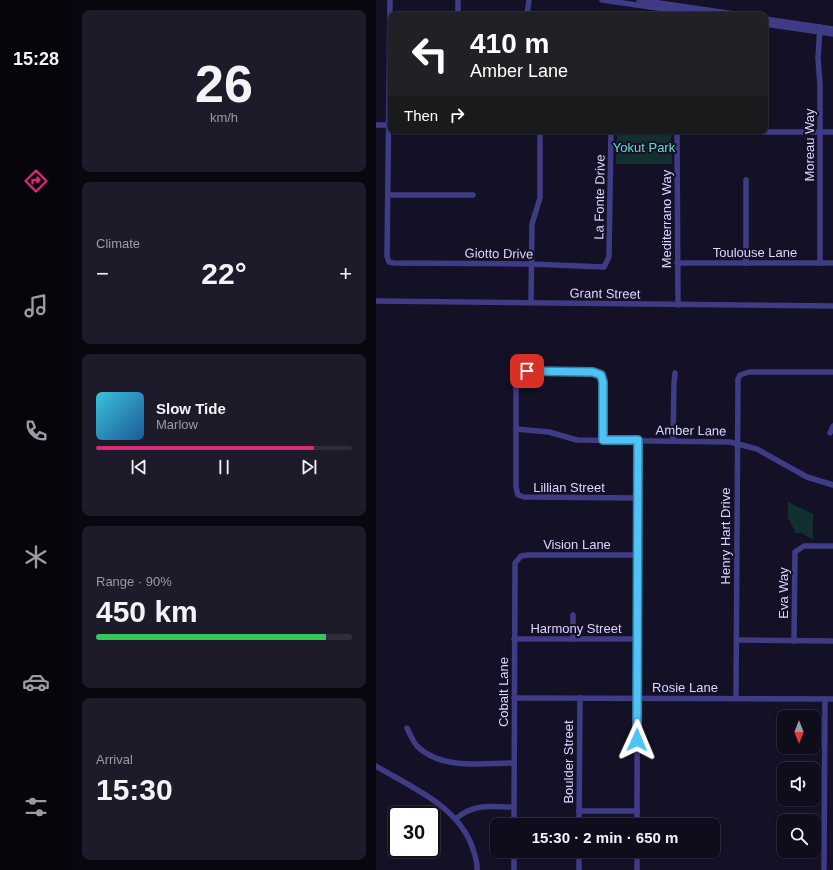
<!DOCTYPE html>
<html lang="en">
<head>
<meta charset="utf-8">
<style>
  :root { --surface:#0f0c1c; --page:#1d1a29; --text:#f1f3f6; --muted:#9b9ba3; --line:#2f2c3b; --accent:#db2777 }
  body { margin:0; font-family:Arial,sans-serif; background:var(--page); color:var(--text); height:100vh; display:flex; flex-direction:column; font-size:15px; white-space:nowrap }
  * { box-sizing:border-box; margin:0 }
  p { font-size:13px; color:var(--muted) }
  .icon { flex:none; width:22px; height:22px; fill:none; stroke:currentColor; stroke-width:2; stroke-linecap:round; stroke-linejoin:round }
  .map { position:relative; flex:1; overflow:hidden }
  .side { display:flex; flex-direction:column; gap:10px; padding:10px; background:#08070f; width:304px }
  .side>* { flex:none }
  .banner { position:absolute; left:12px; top:12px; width:380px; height:122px; border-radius:8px; box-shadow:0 1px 3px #0004,0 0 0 1px var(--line); background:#202124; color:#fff; overflow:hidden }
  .needle { width:26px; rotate:180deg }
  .tools { position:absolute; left:401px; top:710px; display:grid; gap:8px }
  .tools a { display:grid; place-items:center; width:44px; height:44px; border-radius:8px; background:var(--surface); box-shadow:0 1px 3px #0004,0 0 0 1px var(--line); font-size:20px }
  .speed { position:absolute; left:12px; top:806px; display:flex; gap:8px; font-size:20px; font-weight:700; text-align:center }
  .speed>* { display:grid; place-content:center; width:52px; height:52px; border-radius:50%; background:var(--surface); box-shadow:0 1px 3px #0004,0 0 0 1px var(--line); line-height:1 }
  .speed .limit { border:2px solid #111; border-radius:6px; background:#fff; color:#111 }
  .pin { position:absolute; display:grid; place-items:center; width:34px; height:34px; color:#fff; margin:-17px; border-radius:8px; box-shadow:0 2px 6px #0006 }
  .me { position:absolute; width:44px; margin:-22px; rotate:1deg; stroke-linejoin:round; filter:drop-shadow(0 0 3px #0008) }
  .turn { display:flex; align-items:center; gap:14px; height:84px; padding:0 16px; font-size:18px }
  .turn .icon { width:52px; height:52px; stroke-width:2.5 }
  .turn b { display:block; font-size:28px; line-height:34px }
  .then { display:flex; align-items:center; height:38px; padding:0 16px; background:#0003; gap:8px; font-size:15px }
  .big { font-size:30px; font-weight:800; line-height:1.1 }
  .side .tile { flex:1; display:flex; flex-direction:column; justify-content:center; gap:6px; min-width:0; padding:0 14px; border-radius:8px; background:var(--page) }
  .side .dial { align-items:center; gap:0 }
  .dial b { font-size:52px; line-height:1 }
  .song { display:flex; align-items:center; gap:12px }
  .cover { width:48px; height:48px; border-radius:6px; background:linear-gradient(135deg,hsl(190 70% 55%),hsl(210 70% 35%)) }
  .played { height:4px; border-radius:2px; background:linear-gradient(90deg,var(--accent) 85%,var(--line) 85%) }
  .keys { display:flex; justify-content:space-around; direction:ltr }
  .heat { display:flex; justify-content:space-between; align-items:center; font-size:22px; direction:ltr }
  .charge { height:6px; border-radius:3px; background:linear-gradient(90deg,#34c759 90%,var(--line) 0) }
  .trip { position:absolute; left:114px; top:818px; width:230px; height:40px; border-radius:8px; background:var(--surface); box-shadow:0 1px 3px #0004,0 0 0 1px var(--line); font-weight:800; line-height:40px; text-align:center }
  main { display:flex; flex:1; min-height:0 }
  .tabs { display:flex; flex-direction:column; width:72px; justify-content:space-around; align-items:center; background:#06050b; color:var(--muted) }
  .tabs .icon { width:28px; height:28px }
  .tabs .selected { color:var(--accent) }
  .tabs b { font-size:18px; color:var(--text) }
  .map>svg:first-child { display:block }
</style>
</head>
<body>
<main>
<nav class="tabs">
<b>15:28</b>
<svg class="icon selected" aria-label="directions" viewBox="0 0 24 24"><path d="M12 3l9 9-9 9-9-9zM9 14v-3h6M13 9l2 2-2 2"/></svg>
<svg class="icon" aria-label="music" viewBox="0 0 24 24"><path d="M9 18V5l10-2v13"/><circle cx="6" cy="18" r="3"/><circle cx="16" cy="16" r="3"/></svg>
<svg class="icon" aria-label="phone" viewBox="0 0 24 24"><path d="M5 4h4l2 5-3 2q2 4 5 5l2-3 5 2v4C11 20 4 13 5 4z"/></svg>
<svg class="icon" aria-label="climate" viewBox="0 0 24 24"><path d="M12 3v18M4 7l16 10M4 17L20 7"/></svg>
<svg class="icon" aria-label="car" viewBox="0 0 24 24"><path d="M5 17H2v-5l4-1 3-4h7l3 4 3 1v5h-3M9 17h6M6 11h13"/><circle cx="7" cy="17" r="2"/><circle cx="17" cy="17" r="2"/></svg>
<svg class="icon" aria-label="filters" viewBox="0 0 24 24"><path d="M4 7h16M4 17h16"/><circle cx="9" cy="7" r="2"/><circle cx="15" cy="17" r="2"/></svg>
</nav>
<section class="side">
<div class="tile dial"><b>26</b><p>km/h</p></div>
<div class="tile"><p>Climate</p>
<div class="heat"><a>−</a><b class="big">22°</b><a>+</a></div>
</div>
<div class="tile">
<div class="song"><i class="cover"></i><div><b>Slow Tide</b><p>Marlow</p></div></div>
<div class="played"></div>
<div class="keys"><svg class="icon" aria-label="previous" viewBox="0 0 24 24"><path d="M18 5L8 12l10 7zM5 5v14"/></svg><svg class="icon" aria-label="pause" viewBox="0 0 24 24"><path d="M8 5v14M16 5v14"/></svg><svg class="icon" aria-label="next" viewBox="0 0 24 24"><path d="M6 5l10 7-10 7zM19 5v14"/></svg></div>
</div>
<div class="tile"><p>Range · 90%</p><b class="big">450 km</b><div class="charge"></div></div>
<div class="tile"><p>Arrival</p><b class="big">15:30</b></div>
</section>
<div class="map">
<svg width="457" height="870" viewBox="0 0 457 870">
  <rect width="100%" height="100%" fill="#141026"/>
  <g fill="#133030">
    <polygon points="241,131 295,131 296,164 240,164"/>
    <polygon points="412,502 437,514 437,540 426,533 420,533 412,518"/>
  </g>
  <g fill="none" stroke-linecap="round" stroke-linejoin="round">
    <g stroke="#3f3b85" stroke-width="5.5">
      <polyline points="14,0 11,256 13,262 18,263 155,264 228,267 233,257 235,131"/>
      <polyline points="82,0 82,15"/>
      <polyline points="226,0 331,15"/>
      <polyline points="263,0 365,15"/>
      <polyline points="151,15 153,0"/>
      <polyline points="389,19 457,29"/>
      <polyline points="389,24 457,34"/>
      <polyline points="0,125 15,125"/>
      <polyline points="301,131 302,305"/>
      <polyline points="301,132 457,132"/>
      <polyline points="370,180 370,263"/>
      <polyline points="12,195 97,195"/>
      <polyline points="301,263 457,263"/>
      <polyline points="444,263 444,85 442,58 444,27"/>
      <polyline points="0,301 457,306"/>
      <polyline points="155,302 156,224 164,198 164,131"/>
      <polyline points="140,429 173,432 201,440 354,442 381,449 431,477 457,485"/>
      <polyline points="454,433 457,426"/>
      <polyline points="227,440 227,382 225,375 217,372 151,371 143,374 140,384 140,487 142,495 148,497 262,498"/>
      <polyline points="297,440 298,383 299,373"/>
      <polyline points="138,639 261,639"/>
      <polyline points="197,639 197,615"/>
      <polyline points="360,640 457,641"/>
      <polyline points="418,641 419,552 428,546 457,546"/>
      <polyline points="138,698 457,699"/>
      <polyline points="360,698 362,379 364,375 373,372 457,372"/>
      <path d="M31 728C34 734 37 742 42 747 66 770 107 763 138 763"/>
      <path d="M0 766C36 788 83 806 97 849 99 856 102 863 101 870"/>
      <polyline points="203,811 261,811"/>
      <path d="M81 818C99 803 115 807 138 807"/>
      <polyline points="138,825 139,563 145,556 152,555 261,555"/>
      <polyline points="203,825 204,698"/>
      <polyline points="261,825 262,440"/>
      <polyline points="138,851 138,870"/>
      <polyline points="203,851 203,870"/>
      <polyline points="261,851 261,870"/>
      <polyline points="448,870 449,699"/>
    </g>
  </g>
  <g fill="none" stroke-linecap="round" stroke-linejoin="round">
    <g stroke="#337fa1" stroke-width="10">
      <polyline id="route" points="151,371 217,372 225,375 227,382 227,440 262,440 261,740"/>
    </g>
    <use href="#route" stroke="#4fc3f7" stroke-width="7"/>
  </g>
  <g text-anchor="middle" stroke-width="4" stroke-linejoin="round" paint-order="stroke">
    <g font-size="13" fill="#dbd6ff" stroke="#141026">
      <text transform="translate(433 145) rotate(-90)" y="5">Moreau Way</text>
      <text transform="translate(223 197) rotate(-89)" y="5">La Fonte Drive</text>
      <text transform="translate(290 219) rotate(-90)" y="5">Mediterrano Way</text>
      <text x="379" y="257">Toulouse Lane</text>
      <text transform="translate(123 253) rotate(1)" y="5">Giotto Drive</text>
      <text transform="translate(229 293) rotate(1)" y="5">Grant Street</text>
      <text transform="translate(315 430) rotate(1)" y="5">Amber Lane</text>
      <text x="193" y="492">Lillian Street</text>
      <text transform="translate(349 536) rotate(-90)" y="5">Henry Hart Drive</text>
      <text x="201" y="549">Vision Lane</text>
      <text transform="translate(407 593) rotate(-90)" y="5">Eva Way</text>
      <text x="200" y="633">Harmony Street</text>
      <text x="309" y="692">Rosie Lane</text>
      <text transform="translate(127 692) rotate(-90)" y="5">Cobalt Lane</text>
      <text transform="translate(192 762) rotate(-90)" y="5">Boulder Street</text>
    </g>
    <g font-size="13" fill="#61dfc1" stroke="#141026">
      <text x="268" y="152">Yokut Park</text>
    </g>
  </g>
</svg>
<div class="tools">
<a><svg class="needle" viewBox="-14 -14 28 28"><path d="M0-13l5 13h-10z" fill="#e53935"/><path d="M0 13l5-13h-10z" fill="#9b9ba3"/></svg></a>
<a><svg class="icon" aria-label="sound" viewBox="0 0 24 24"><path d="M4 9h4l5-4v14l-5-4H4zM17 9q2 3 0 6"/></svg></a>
<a><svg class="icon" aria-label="search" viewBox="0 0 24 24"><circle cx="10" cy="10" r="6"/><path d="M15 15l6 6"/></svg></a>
</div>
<div class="speed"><div class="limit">30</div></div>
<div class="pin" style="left:151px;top:371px;background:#d93025"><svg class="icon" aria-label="arrive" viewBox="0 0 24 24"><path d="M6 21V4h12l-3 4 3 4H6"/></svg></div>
<svg class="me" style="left:261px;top:740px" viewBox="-20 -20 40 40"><path d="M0-17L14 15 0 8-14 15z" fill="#4fc3f7" stroke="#fff" stroke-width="4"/></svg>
<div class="trip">15:30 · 2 min · 650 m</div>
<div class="banner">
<div class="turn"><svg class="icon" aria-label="left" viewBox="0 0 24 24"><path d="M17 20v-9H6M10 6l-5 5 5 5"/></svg><div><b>410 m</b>Amber Lane</div></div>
<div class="then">Then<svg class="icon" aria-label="right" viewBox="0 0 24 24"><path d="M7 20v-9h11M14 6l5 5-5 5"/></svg></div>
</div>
</div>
</main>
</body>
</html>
